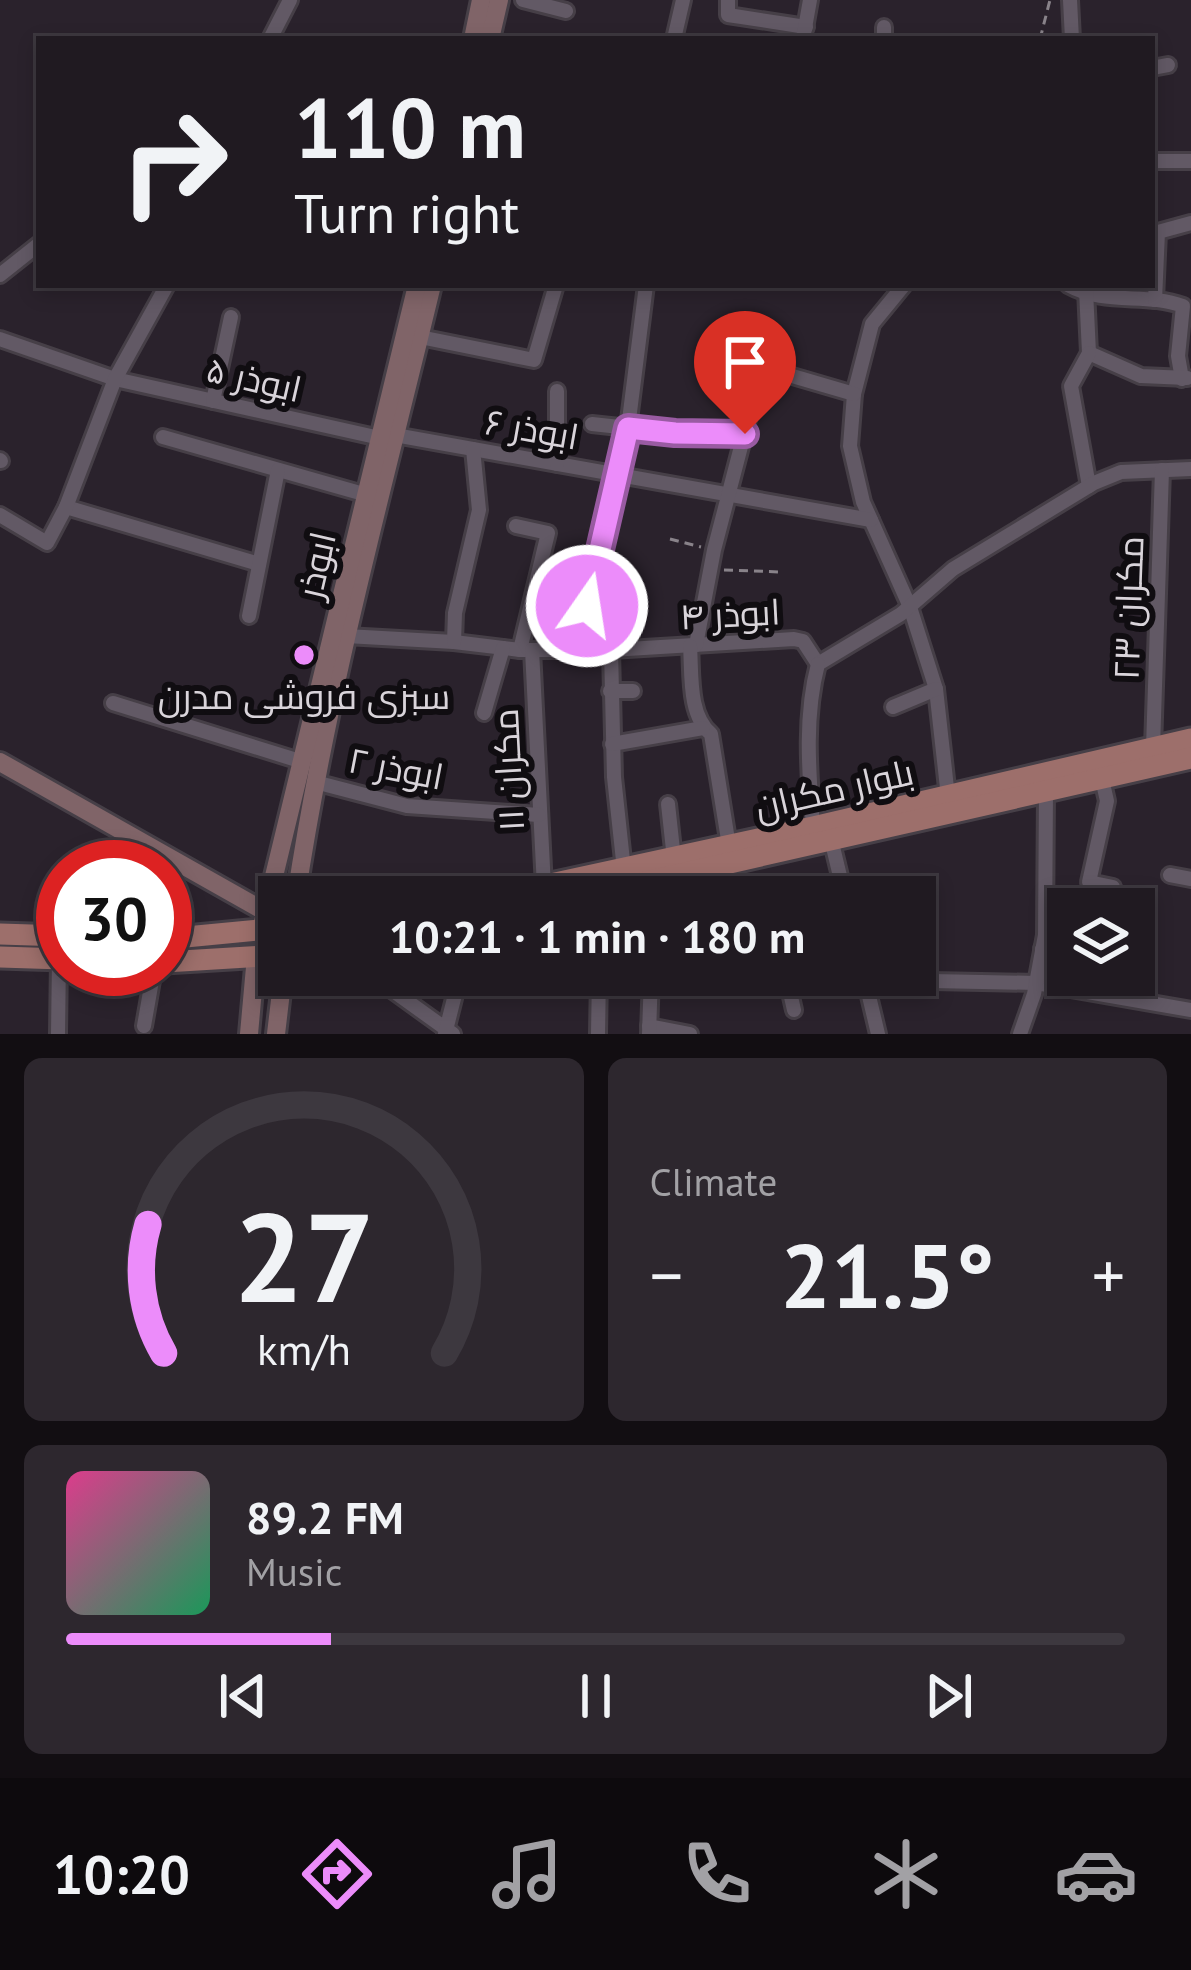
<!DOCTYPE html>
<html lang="en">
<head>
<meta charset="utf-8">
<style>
  :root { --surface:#201a21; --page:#2d272e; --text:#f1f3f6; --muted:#a2a1a5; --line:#3d383f; --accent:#ec8cfa }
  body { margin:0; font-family:"PT Sans",Cairo,sans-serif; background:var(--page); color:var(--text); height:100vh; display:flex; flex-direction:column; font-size:45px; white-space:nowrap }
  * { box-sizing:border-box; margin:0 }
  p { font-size:39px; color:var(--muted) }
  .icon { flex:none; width:66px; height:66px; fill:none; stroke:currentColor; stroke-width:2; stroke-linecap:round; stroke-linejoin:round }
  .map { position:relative; height:1034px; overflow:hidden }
  .side { display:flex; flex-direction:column; gap:24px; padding:24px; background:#120e12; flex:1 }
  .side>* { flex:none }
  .hud { position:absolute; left:36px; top:36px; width:1119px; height:252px; border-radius:0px; box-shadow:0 6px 18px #0003,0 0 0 3px var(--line); background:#201a21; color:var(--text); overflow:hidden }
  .controls { position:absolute; left:1047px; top:888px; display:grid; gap:24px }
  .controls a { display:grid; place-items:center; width:108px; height:108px; border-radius:0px; background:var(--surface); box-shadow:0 6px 18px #0003,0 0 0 3px var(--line); font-size:60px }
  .speed { position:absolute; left:36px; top:840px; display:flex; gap:24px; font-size:60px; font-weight:700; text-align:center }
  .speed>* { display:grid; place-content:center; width:156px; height:156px; border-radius:50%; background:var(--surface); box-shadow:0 6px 18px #0003,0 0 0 3px var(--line); line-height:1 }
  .speed .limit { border:18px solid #d22; background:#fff; color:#111 }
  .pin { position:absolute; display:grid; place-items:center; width:102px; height:102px; color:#fff; margin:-123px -51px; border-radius:50% 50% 50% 0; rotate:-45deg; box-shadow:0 0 12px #0007 }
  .pin .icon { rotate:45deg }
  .me { position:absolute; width:132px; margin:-66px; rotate:13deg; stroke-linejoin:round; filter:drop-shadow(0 0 9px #0008) }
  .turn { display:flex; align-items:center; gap:42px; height:252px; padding:0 60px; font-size:54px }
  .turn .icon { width:156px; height:156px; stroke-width:2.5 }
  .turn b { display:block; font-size:84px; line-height:102px }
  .big { font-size:90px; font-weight:600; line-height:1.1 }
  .side .tile { flex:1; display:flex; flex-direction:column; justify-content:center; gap:18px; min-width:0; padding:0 42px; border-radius:18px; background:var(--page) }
  .side .dial { align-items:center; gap:0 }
  .dial svg { height:312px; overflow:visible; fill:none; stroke:var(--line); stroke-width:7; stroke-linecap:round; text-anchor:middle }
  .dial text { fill:var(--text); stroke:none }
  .song { display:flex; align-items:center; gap:36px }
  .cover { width:144px; height:144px; border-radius:18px; background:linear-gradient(135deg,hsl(330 70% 55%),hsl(150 70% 35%)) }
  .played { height:12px; border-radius:6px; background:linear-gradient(90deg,var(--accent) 25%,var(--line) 25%) }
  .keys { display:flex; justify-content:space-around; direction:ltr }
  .heat { display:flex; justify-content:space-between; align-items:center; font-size:66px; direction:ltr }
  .side .tiles { flex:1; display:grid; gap:24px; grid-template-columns:1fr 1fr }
  .tile:last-child { grid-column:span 2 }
  .trip { position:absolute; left:258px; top:876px; width:678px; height:120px; border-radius:0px; background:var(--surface); box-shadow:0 6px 18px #0003,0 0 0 3px var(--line); font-weight:600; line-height:120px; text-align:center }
  .tab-bar { display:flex; height:192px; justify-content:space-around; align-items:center; background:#0d0a0d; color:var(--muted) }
  .tab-bar .icon { width:84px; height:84px }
  .tab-bar .selected { color:var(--accent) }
  .tab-bar b { font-size:54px; color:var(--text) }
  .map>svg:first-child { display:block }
</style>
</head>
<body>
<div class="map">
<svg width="1191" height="1034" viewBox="0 0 1191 1034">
  <rect width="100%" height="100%" fill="#2a222c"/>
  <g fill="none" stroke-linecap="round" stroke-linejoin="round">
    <g stroke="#463f47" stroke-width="20">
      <g id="street">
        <polyline points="523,0 566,11"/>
        <polyline points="728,0 728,15 806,27"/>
        <polyline points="1070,0 1072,39"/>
        <polyline points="270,39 290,0"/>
        <polyline points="674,39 683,0"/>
        <polyline points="803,39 810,0"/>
        <polyline points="884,39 884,27"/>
        <polyline points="1152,68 1168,65"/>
        <polyline points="1152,161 1191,161"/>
        <polyline points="0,275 39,244"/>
        <polyline points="904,285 872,324 854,394 850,446 863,502 910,607 936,689 948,797"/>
        <path d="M1068 285C1106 306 1145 292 1183 306L1178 356 1182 379"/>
        <polyline points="1086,290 1089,353"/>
        <polyline points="1155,300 1158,232 1191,223"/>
        <polyline points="420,337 534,360 556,285"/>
        <polyline points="0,339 115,379 380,438"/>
        <polyline points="710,352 854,394"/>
        <polyline points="1089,353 1141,376 1187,378"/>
        <polyline points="213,401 231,317"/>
        <polyline points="592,424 675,433 745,433"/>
        <polyline points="395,435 871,520"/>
        <polyline points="163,437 367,495"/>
        <polyline points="0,460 1,461"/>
        <polyline points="557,464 557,391"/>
        <polyline points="1089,486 1071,386 1089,353"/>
        <polyline points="66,507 259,564"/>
        <polyline points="0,515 47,543 66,507 115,379 167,285"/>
        <polyline points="516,526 548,533 520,650"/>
        <polyline points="249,616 278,470"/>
        <polyline points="346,636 454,642 520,650 611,650 794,639 803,641 818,664"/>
        <polyline points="454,642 455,613 479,510 473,449"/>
        <polyline points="696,645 714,550 762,366"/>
        <path d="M690 646C692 674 688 715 711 734L729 846"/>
        <polyline points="532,650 544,887"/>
        <polyline points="578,650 628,428 646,285"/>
        <polyline points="611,650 614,777 624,870"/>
        <polyline points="818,664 901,614 953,569 1094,483 1121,472 1191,469"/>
        <polyline points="610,691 633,691"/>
        <polyline points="113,703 303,762"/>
        <polyline points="893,707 936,689"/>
        <polyline points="484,713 503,648"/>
        <polyline points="612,744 703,728"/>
        <polyline points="1153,748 1162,470"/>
        <polyline points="1102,779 1107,801 1089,882 1113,887"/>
        <polyline points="315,782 407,806 539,815"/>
        <polyline points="668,804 674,859"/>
        <path d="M813 827C809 773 804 717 818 664"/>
        <polyline points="832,843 845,897"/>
        <polyline points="1170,875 1191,879"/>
        <polyline points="1042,949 1068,954"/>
        <polyline points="371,975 453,1034"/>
        <polyline points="786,975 794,1010"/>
        <polyline points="864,975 878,1034"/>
        <polyline points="833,979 1036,983 1191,1010"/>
        <polyline points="144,1026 154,969"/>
        <polyline points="649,1026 690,1034"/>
        <polyline points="58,1034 59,959"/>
        <polyline points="445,1034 460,975"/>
        <polyline points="598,1034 599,975"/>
        <polyline points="649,1034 651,975"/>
        <polyline points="1020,1034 1034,994 1045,935 1046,792"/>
      </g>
    </g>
    <g stroke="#463f47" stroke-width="24">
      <g id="secondary">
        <polyline points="473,39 481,0"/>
        <polyline points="490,39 499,0"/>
        <polyline points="0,762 264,911"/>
        <path d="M296 897C327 690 383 488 432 285"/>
        <polyline points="261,930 417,285"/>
        <polyline points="249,1034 256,956"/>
        <polyline points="276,1034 283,975"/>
      </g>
    </g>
    <g stroke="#463f47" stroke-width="27">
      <g id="primary">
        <polyline points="491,897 813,827 1191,739"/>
        <polyline points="580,897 1191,758"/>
        <polyline points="0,934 63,936"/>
        <polyline points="165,939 279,928"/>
        <polyline points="0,957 63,959"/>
        <polyline points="165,962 279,955"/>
      </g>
    </g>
    <g stroke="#89838a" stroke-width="3" stroke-dasharray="9 6" stroke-linecap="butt">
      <polyline points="1040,39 1050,0"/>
      <polyline points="670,539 701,547"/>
      <polyline points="724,570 781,572"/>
    </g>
    <use href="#street" stroke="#625965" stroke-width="14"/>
    <use href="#secondary" stroke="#806468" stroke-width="18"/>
    <use href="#primary" stroke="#9d6f6b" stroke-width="21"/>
  </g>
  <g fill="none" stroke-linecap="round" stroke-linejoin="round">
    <g stroke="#995ba2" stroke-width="30">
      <polyline id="route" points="587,606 628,428 675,433 745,434"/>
    </g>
    <use href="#route" stroke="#ec8cfa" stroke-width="21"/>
  </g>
  <circle fill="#ec8cfa" stroke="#100d11" stroke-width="4.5" cx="304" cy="655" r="12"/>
  <g text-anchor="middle" stroke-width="12" stroke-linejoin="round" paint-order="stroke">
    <g font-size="36" fill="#d9d4da" stroke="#100d11">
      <text transform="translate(254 379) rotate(13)" y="13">ابوذر ۵</text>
      <text transform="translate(532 429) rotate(10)" y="13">ابوذر ۶</text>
      <text transform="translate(316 565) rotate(-77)" y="13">ابوذر</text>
      <text transform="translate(1128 608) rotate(-88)" y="13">مکران ۲۳</text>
      <text transform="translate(730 614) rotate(-3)" y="13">ابوذر ۴</text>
      <text transform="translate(396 768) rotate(11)" y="13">ابوذر ۲</text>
      <text transform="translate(508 770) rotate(-93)" y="13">مکران ۱۱</text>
      <text transform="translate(834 789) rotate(-13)" y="13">بلوار مکران</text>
    </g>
    <g font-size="36" fill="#d9d4da" stroke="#100d11">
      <text x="304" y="709">سبزی فروشی مدرن</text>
    </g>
  </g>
</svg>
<div class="controls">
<a><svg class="icon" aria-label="layers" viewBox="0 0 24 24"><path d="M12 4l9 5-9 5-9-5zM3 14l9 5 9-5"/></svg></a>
</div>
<div class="speed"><div class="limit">30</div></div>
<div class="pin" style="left:745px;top:434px;background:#d93025"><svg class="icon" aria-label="arrive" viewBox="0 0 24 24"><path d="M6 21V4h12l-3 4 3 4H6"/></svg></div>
<svg class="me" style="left:587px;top:606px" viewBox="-20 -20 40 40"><circle r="17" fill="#ec8cfa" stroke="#fff" stroke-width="3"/><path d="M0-11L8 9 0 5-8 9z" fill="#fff"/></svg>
<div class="trip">10:21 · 1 min · 180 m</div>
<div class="hud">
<div class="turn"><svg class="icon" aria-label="right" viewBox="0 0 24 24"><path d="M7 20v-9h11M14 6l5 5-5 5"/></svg><div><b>110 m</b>Turn right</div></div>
</div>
</div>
<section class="side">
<div class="tiles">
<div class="tile dial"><svg viewBox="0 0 100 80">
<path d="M14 69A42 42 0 1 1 86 69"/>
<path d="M14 69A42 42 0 0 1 10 36" stroke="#ec8cfa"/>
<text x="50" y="56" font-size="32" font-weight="700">27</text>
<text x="50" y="72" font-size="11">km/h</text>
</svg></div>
<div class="tile"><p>Climate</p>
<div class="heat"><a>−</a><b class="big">21.5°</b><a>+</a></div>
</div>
<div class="tile">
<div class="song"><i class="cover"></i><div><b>89.2 FM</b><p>Music</p></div></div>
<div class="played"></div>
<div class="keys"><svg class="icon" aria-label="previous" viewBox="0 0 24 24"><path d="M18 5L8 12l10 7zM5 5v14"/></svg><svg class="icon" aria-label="pause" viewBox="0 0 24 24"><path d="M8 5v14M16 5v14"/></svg><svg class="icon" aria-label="next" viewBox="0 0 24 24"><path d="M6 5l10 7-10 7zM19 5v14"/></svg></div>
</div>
</div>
</section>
<nav class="tab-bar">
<b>10:20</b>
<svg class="icon selected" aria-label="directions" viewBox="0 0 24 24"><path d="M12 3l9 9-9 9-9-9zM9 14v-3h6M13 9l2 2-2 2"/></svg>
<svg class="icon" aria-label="music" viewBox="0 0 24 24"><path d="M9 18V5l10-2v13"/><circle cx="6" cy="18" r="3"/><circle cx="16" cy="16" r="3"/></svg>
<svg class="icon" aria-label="phone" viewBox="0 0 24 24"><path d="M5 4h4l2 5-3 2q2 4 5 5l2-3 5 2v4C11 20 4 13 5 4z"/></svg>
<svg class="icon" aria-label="climate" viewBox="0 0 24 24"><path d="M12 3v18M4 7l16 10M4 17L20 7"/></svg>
<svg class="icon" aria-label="car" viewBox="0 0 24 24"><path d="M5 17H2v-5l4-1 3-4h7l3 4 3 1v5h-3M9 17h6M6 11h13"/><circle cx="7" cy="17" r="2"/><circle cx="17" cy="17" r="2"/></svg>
</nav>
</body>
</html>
